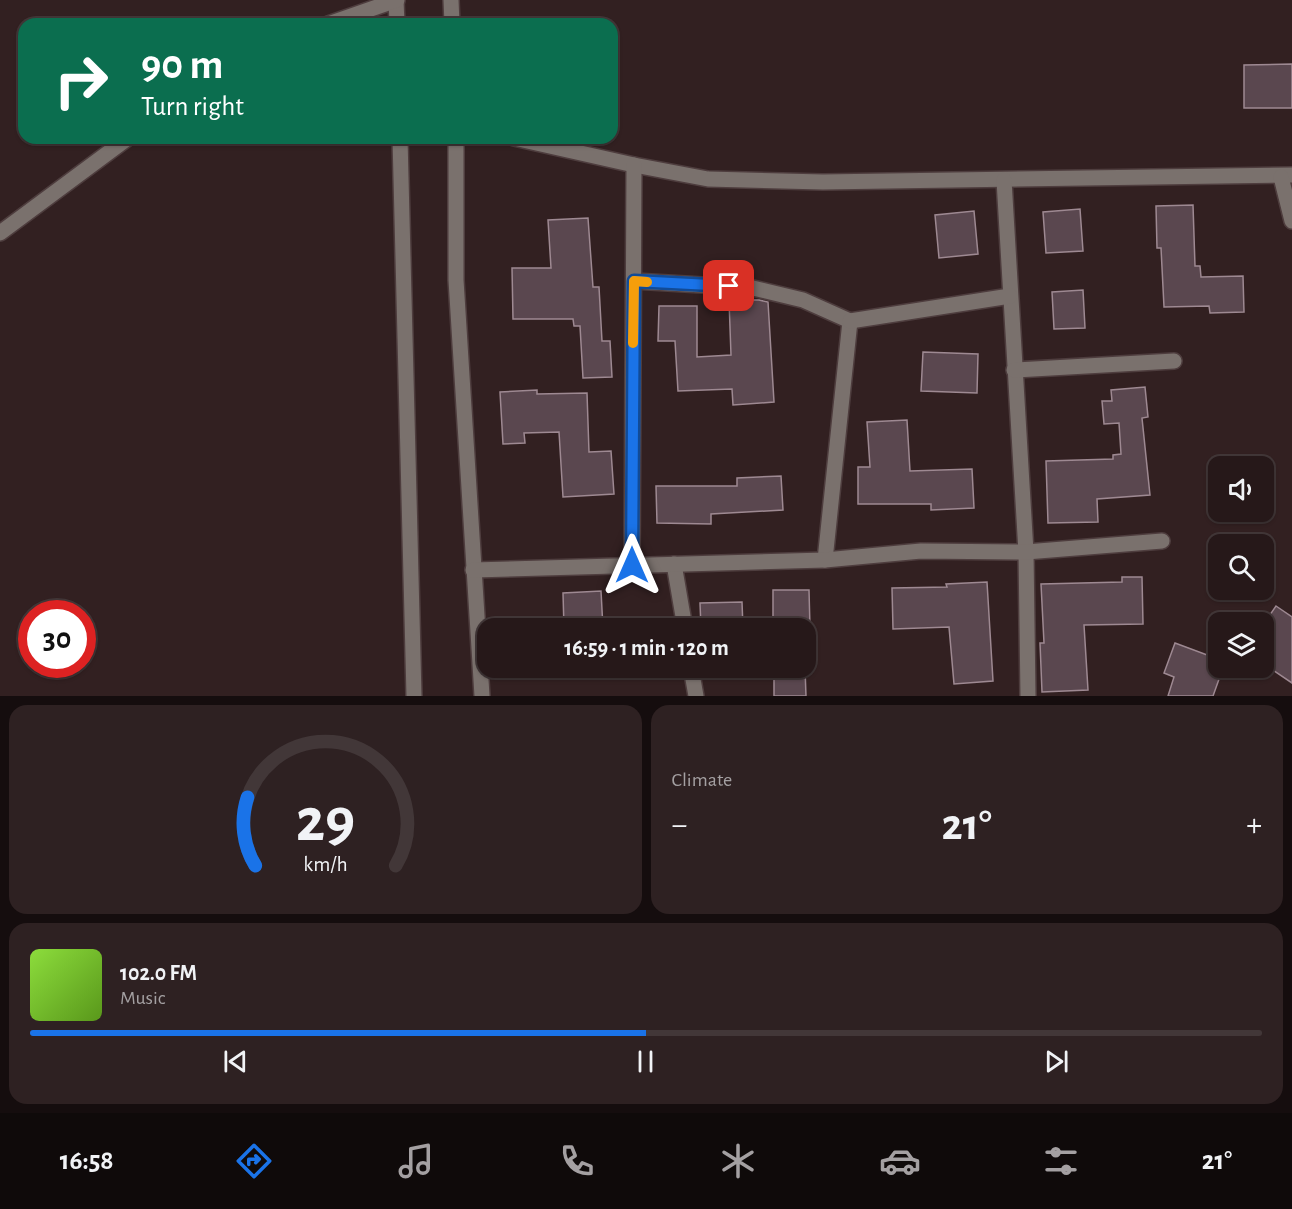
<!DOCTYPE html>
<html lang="en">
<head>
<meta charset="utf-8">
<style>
  :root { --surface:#261819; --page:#2e2122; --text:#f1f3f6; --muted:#a4a0a2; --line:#423738; --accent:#1a73e8 }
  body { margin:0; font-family:"Alegreya Sans",sans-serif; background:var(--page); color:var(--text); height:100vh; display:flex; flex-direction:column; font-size:22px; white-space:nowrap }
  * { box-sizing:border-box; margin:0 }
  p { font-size:20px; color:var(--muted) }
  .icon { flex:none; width:33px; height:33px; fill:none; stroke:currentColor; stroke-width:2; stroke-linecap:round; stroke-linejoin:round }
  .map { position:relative; height:696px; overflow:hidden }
  .details { display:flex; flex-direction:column; gap:9px; padding:9px; background:#150d0e; flex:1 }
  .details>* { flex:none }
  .banner { position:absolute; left:18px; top:18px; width:600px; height:126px; border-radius:18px; box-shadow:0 2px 4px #0004,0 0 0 2px var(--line); background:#0b6e4f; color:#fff; overflow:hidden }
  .tools { position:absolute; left:1208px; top:456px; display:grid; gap:12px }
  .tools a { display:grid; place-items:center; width:66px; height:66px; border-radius:12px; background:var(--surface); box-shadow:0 2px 4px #0004,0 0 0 2px var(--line); font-size:30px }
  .speed { position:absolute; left:18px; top:600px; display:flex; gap:12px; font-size:30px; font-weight:700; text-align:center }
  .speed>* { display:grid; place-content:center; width:78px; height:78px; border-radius:50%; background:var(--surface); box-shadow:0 2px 4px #0004,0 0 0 2px var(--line); line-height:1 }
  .speed .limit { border:9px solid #d22; background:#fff; color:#111 }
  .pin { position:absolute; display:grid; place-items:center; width:51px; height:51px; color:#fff; margin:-26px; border-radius:12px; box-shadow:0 3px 9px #0006 }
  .me { position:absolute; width:66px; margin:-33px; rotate:0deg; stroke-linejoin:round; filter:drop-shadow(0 0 4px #0008) }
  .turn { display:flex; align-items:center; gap:21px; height:126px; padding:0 24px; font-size:27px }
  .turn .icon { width:78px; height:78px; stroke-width:2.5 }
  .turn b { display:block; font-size:42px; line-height:51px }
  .big { font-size:45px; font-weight:700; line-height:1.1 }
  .details .tile { flex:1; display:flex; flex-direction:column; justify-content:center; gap:9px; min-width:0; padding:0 21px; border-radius:18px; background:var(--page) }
  .details .dial { align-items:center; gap:0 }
  .dial svg { height:156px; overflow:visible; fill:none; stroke:var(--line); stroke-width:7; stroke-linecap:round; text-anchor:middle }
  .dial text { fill:var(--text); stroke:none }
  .song { display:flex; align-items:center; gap:18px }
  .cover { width:72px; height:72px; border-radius:9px; background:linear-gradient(135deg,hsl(90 70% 55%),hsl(90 70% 35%)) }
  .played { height:6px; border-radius:3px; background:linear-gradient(90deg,var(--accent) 50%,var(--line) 50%) }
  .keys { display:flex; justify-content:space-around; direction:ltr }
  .heat { display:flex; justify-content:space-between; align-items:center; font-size:33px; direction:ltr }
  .details .tiles { flex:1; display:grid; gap:9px; grid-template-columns:1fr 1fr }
  .tile:last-child { grid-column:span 2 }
  .trip { position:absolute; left:477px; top:618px; width:339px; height:60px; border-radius:18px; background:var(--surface); box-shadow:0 2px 4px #0004,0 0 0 2px var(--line); font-weight:700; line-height:60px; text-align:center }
  .menu { display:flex; height:96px; justify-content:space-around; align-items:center; background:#0f0a0a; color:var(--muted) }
  .menu .icon { width:42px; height:42px }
  .menu .on { color:var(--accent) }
  .menu b { font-size:27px; color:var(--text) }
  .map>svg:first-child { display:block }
</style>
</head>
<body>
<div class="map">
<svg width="1292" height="696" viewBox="0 0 1292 696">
  <rect width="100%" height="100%" fill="#322021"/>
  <g fill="#5a474f" stroke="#9e8992" stroke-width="1.5">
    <polygon points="1292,64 1292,108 1244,108 1244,65"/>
    <polygon points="1193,205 1195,266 1200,266 1201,277 1243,276 1244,312 1210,313 1209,306 1164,307 1161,248 1157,248 1156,206"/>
    <polygon points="1080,209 1083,251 1046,253 1043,212"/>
    <polygon points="974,211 978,254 939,258 935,215"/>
    <polygon points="588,218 593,287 599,287 602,341 610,341 612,377 583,378 580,326 574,326 573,319 513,319 512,268 551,268 548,220"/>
    <polygon points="1083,290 1085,328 1054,329 1052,292"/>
    <polygon points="729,300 759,300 768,302 774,402 733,405 732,389 678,391 675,341 658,341 659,306 697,306 697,357 731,355"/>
    <polygon points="923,352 978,354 977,393 921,391"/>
    <polygon points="1145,387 1148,417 1142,418 1150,495 1097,499 1098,522 1048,523 1046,461 1113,459 1113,455 1121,454 1119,423 1104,424 1102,401 1112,401 1111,390"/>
    <polygon points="537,390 537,394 587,393 589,452 611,451 614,494 563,497 559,432 524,433 525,443 503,444 500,392"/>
    <polygon points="907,420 910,471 972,469 974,508 931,510 931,504 858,504 858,467 870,467 867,422"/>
    <polygon points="781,476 783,510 711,514 711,524 657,523 656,486 737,486 737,478"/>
    <polygon points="1122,577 1142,577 1143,624 1084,625 1088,690 1042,692 1040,643 1044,643 1041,584 1122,582"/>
    <polygon points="987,582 993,681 954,684 949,627 893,629 892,588 947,587 946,584"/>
    <polygon points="773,590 809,590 810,628 773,628"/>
    <polygon points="601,591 603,628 564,628 563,593"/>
    <polygon points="742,602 743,628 701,628 700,603"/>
    <polygon points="1276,606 1292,617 1292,683 1270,668 1274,661 1263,653 1263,625"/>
    <polygon points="1175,643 1218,659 1218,668 1223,668 1213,696 1168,696 1174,677 1164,673"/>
    <polygon points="774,668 805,668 806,696 774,696"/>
  </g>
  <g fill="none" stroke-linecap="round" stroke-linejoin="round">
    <g stroke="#4e3d3e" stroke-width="18">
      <g id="minor">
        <polyline points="396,0 397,24"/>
        <polyline points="451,0 452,24"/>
        <polyline points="328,24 397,0"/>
        <polyline points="400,138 414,696"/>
        <polyline points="456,138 456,280 482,696"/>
        <polyline points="514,138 634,165 708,179 823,182 1292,175"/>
        <polyline points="1281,177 1292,221"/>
        <polyline points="1004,180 1026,552 1028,696"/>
        <polyline points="0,233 128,138"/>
        <polyline points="634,281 753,288 803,300 850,321 825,560"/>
        <polyline points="850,321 1010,296"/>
        <polyline points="1014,370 1174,361"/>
        <polyline points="674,564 685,628"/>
        <polyline points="632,565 634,165"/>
        <polyline points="473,570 825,560 921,551 1026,552 1162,541"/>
        <polyline points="691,668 696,696"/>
      </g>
    </g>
    <use href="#minor" stroke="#7a716d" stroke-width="15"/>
  </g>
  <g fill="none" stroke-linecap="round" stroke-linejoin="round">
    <g stroke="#114b97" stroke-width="15">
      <polyline id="route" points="632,565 634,281 729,286"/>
    </g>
    <use href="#route" stroke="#1a73e8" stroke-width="10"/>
    <polyline stroke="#f59e0b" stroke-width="10" points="633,343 634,281 647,282"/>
  </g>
</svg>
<div class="tools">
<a><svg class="icon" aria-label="sound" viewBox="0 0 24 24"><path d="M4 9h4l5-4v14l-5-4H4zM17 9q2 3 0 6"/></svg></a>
<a><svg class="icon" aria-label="search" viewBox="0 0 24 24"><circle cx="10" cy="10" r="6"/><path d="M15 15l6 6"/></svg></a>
<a><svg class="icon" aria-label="layers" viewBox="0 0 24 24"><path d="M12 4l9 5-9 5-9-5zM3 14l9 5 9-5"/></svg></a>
</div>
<div class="speed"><div class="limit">30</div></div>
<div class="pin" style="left:729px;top:286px;background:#d93025"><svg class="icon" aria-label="arrive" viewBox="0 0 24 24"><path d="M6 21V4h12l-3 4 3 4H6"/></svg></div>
<svg class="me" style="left:632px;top:565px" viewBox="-20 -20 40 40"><path d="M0-17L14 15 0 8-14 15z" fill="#1a73e8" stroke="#fff" stroke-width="4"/></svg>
<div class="trip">16:59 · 1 min · 120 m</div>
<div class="banner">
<div class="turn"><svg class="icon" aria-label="right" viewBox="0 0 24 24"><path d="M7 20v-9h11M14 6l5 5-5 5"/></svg><div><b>90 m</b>Turn right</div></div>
</div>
</div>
<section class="details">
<div class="tiles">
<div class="tile dial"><svg viewBox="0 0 100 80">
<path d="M14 69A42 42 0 1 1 86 69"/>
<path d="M14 69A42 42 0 0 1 10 34" stroke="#1a73e8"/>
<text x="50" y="56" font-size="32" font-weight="700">29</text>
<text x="50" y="72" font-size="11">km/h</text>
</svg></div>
<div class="tile"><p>Climate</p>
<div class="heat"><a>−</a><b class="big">21°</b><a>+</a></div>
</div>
<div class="tile">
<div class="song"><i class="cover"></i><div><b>102.0 FM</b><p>Music</p></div></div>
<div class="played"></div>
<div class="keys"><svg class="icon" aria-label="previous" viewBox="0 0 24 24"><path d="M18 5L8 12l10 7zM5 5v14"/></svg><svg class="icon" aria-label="pause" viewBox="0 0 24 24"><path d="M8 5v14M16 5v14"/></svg><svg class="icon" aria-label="next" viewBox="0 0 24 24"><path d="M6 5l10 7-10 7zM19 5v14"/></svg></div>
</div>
</div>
</section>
<nav class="menu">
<b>16:58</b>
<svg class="icon on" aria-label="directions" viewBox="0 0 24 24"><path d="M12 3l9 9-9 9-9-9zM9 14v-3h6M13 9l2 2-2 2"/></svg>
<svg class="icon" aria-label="music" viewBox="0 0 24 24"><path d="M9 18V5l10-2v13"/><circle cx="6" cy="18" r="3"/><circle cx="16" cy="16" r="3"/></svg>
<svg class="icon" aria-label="phone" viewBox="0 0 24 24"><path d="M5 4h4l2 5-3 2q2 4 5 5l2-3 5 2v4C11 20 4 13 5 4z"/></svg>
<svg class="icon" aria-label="climate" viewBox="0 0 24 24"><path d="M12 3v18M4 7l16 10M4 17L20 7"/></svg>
<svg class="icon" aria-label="car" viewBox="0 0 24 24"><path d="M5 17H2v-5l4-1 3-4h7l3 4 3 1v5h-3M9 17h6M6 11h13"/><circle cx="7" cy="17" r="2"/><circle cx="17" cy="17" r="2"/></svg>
<svg class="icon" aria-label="filters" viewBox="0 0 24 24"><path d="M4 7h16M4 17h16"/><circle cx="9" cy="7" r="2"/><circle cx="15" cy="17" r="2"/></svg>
<b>21°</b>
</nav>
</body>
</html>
